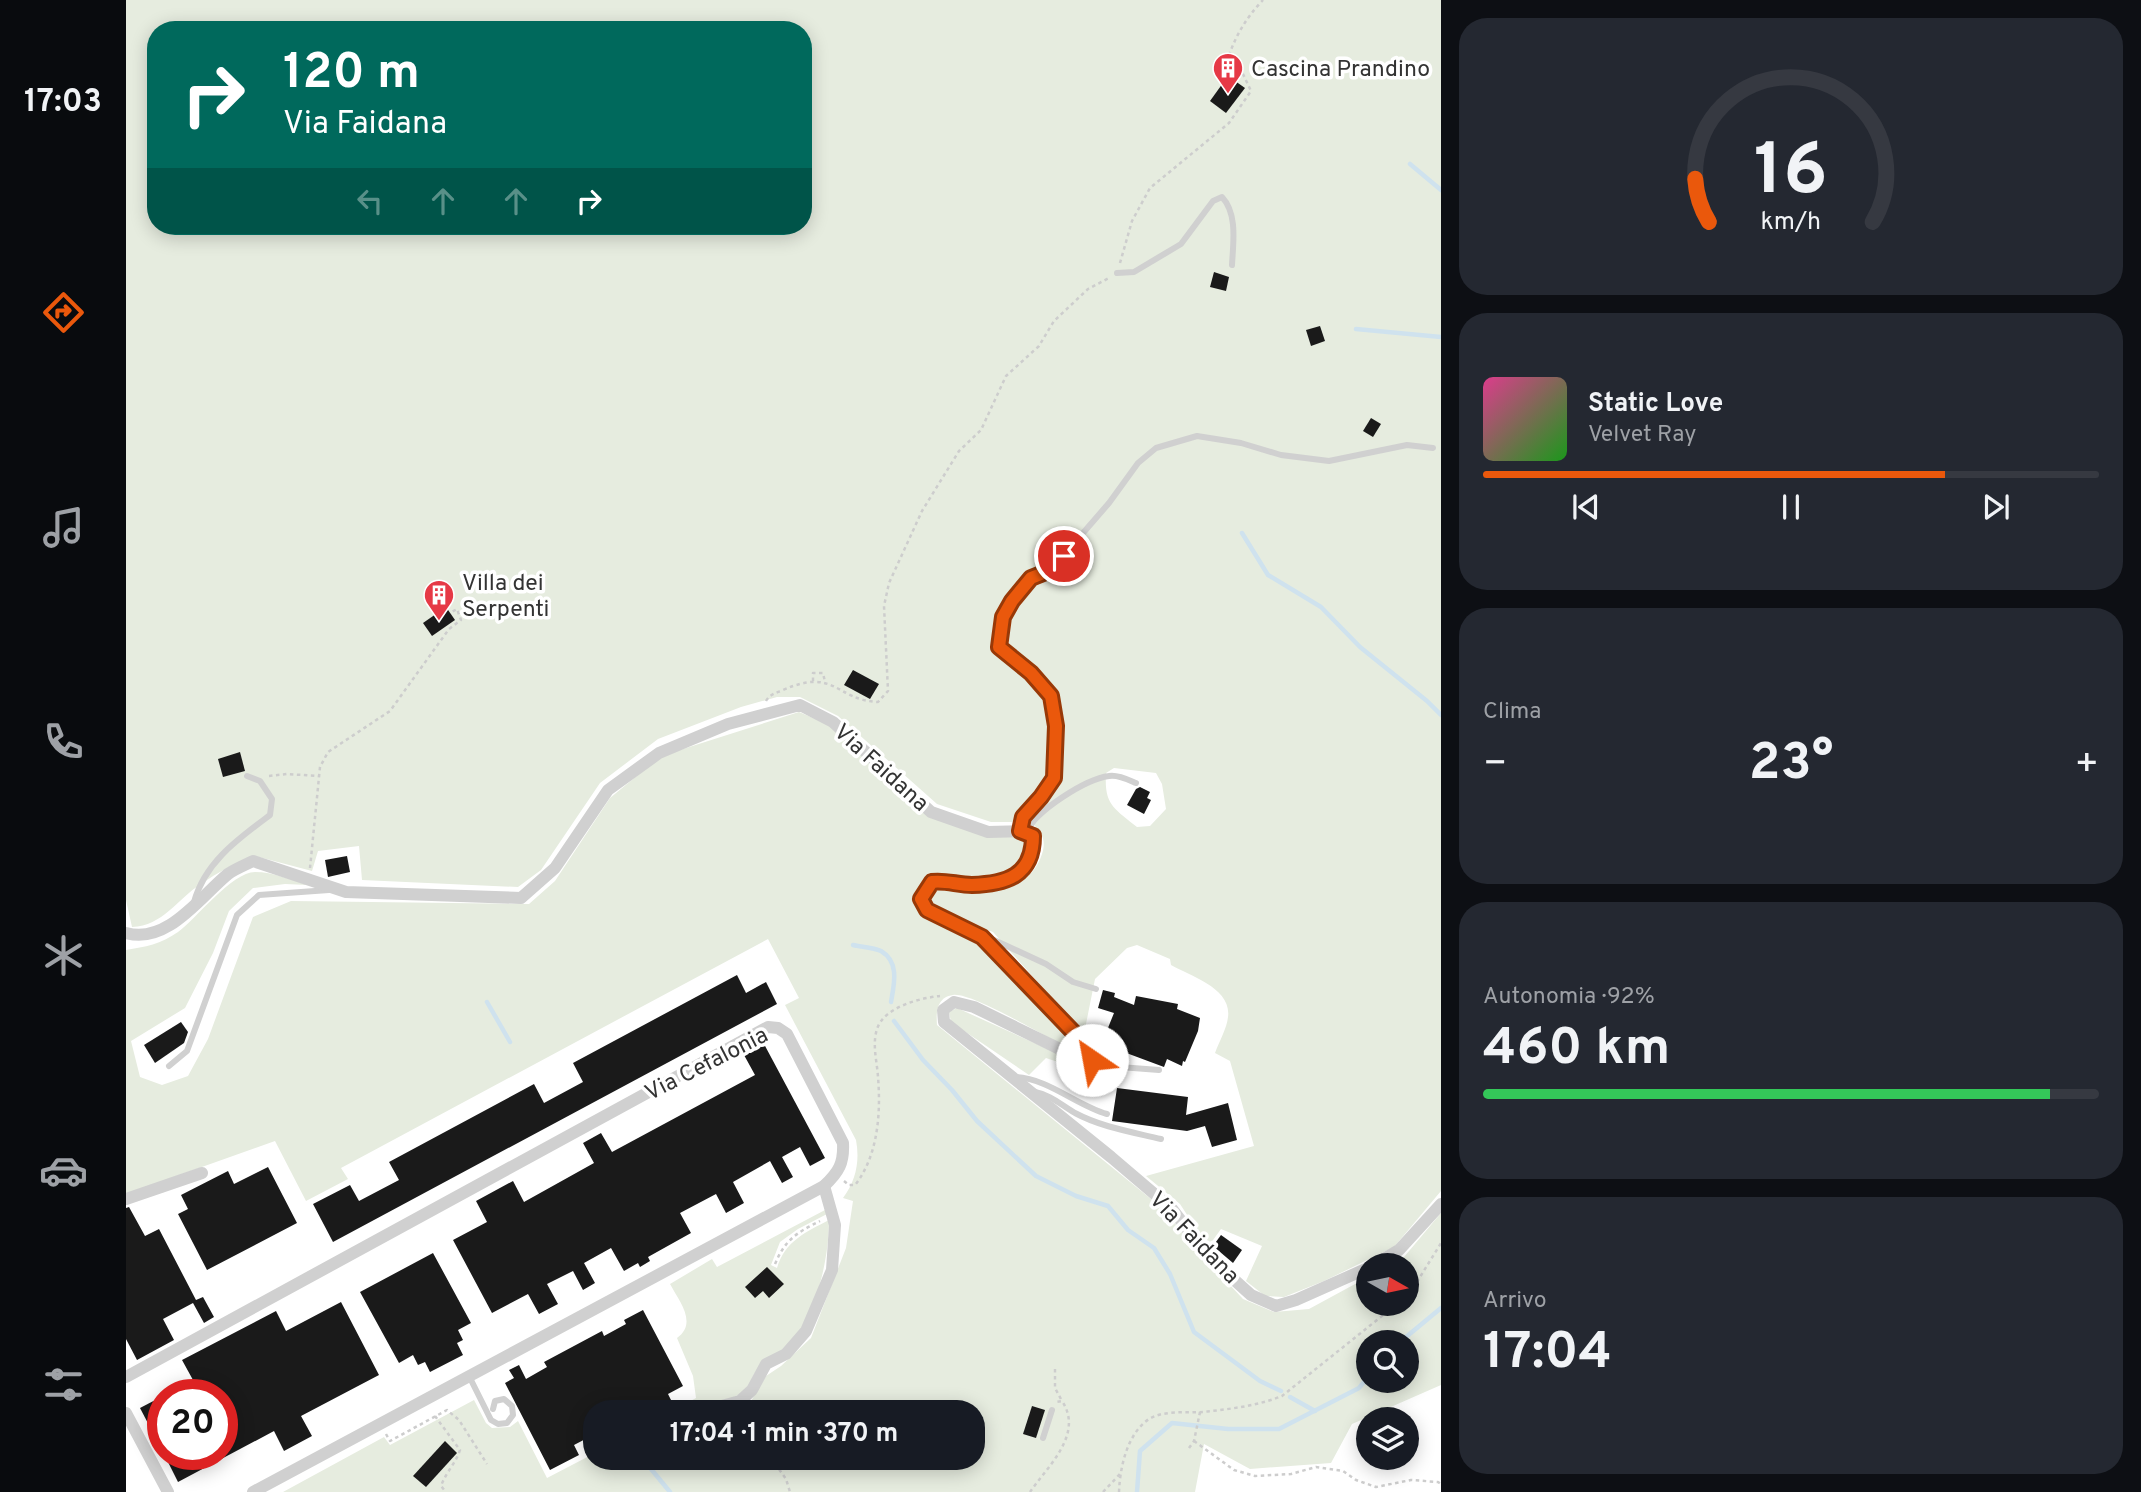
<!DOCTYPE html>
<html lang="it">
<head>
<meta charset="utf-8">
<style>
  :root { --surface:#171b24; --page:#242831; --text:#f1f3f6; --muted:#9ea1a6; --line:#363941; --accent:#ea580c }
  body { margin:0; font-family:Overpass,sans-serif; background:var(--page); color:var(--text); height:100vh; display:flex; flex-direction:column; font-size:26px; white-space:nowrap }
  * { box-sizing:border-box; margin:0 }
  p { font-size:23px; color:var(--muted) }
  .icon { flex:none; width:38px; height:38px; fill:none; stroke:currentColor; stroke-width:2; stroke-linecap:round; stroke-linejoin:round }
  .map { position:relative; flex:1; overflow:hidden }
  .drawer { display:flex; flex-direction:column; gap:18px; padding:18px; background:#0d0f14; width:700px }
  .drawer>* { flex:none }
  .hud { position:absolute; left:21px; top:21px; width:665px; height:214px; border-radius:28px; box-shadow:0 4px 18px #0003; background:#00695c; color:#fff; overflow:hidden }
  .needle { width:46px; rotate:99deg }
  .controls { position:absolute; left:1230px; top:1253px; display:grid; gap:14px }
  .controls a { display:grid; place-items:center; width:63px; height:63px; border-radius:50%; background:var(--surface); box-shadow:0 4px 18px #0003; font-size:35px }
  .speed { position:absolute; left:21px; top:1379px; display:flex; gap:14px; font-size:35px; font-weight:700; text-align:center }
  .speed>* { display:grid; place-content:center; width:91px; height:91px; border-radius:50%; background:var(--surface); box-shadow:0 4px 18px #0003; line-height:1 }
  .speed .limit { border:10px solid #d22; background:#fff; color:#111 }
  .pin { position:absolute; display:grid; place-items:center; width:60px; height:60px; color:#fff; margin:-30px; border:4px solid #fff; border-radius:50%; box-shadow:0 2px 7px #0007 }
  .me { position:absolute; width:77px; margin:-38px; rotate:327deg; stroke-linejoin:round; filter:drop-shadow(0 0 5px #0008) }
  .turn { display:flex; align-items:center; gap:24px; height:147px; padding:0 21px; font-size:32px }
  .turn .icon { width:91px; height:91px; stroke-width:2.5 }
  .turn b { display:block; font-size:49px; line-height:60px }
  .lanes { display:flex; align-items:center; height:66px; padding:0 21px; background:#0003; justify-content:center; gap:35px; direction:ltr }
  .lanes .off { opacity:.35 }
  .big { font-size:52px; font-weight:700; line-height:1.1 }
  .drawer .tile { flex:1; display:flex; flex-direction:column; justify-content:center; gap:10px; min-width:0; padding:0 24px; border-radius:28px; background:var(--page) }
  .drawer .dial { align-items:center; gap:0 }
  .dial svg { height:182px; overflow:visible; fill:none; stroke:var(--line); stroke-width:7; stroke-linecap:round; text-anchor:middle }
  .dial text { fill:var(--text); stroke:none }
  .song { display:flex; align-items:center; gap:21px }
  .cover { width:84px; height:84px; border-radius:10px; background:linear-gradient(135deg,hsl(330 70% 55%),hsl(120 70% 35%)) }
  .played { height:7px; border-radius:4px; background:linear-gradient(90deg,var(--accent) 75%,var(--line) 75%) }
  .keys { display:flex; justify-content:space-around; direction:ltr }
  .heat { display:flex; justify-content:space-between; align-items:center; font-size:38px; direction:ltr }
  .charge { height:10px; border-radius:5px; background:linear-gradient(90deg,#34c759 92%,var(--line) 0) }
  .trip { position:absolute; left:457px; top:1400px; width:402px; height:70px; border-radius:28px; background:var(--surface); box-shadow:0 4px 18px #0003; font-weight:700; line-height:70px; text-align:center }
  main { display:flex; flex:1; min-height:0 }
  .menu { display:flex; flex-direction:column; width:126px; justify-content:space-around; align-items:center; background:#090b0e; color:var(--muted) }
  .menu .icon { width:49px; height:49px }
  .menu .active { color:var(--accent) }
  .menu b { font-size:32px; color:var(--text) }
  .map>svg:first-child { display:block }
</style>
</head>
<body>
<main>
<nav class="menu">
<b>17:03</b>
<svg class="icon active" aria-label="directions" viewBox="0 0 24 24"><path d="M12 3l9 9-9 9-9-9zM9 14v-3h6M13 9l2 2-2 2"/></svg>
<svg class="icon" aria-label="music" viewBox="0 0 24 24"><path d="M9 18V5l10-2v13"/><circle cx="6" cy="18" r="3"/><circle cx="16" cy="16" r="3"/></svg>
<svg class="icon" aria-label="phone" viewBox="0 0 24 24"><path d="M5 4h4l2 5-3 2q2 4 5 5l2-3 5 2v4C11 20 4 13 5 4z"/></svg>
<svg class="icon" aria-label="climate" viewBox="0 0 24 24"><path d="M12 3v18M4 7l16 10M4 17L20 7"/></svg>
<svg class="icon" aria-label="car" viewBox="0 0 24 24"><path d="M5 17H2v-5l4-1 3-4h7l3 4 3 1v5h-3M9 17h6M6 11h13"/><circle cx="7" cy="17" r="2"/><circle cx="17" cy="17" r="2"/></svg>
<svg class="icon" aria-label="filters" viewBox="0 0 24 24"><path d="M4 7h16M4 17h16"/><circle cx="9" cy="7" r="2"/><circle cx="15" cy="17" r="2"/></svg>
</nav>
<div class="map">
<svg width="1315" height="1492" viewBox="0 0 1315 1492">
  <rect width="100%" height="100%" fill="#fff"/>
  <g fill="#e6ecdf" fill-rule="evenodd">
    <path d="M0 0H1315V1191L1268 1247 1198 1281 1158 1297 1139 1296 1120 1281 1136 1246 1095 1229 1082 1247 1054 1204 1020 1176 1128 1146 1104 1061 1089 1053C1093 1042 1101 1028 1102 1017 1106 988 1064 976 1045 965L1044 959 1011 945 1001 948 969 979 958 1034 867 932 817 914 801 903 806 889C844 889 901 901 916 854 920 842 917 833 908 825L916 816 906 804 886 822H865L811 804 712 716 674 697H651L615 707 532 739 474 783 415 870 392 887 236 880 233 846 192 851 186 871 129 856C110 862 91 873 75 884 51 899 37 926 6 927L0 900ZM30 30H677V226H30ZM988 768 1030 773 1036 784 1040 809 1024 826 1011 827C988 808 978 805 980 773Z"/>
    <path d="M673 712 704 725 804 817 898 836 903 842 898 862 884 874 846 879 809 875 802 877 794 886 791 892 792 906 797 913 822 930 850 942 948 1040 947 1049 941 1048C921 1037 845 992 827 995 811 997 810 1012 811 1025L1036 1208 1076 1255 1117 1299 1148 1312 1183 1309 1242 1277V1304H1281V1265H1263L1278 1257 1315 1213V1385L1226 1424 1205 1463 1124 1469 1078 1444 1069 1492H157L258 1437 264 1445 348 1400 360 1423 366 1428 384 1427 392 1421 421 1478 469 1453V1458H847V1412H592L601 1409 621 1408 640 1376 655 1366 685 1338 720 1248 727 1201 717 1198C730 1181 734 1161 730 1140L659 1005 673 998 642 939 215 1168 222 1179 180 1201 149 1141 0 1194V950C19 947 35 944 52 932 70 919 106 872 129 872 147 872 165 880 182 885L159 884 127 888 103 911 87 953 59 1008 5 1041 14 1077 36 1085 62 1076 82 1039 127 917 165 901 403 904 429 881 484 798 535 756ZM1242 1342H1281V1381H1242Z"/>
    <polygon points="831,1008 944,1059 946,1067 920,1058 903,1075 825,1022 823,1012"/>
    <path d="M699 1210 701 1214 672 1229 654 1242 645 1265 651 1268C659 1241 680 1232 703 1220 703 1263 688 1326 653 1355 650 1357 646 1357 643 1359 630 1367 626 1376 622 1390L600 1401 573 1408 580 1412H544L570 1398 567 1376 551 1338C572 1323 553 1301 544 1284L586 1259 591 1267Z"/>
  </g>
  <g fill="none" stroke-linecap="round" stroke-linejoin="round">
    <g stroke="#cfe2ee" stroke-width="4.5">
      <polyline points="1284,164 1315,190"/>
      <polyline points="1230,329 1315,337"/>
      <polyline points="1116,533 1142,575 1195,607 1234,647 1301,701 1315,715"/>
      <path d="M727 945C735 947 747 947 755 951 774 962 768 985 765 1002"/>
      <polyline points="361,1002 384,1042"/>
      <polyline points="768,1021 797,1060 826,1090 851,1121 910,1176 950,1196 982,1206 1002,1230 1028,1248 1044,1274 1068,1332 1134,1381 1155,1391"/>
      <polyline points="1274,1342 1315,1308"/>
      <polyline points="1164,1397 1189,1411"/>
      <polyline points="516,1458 544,1492"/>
      <polyline points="1011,1492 1014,1451 1046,1423 1102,1429 1153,1429 1233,1388 1242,1377"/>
    </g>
  </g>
  <g fill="#1a1a1a">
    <polygon points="1102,76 1119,88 1100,113 1084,101"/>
    <polygon points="1088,272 1103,277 1100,291 1084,287"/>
    <polygon points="1194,326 1199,341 1185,346 1180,330"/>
    <polygon points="1245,418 1255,424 1247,437 1237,431"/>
    <polygon points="320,607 329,620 306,636 297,623"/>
    <polygon points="727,670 753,684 744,699 718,685"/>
    <polygon points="114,752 119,771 97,777 92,759"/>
    <polygon points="1014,787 1024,792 1021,798 1025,800 1018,814 1001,805 1010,789"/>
    <polygon points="221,856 224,872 202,877 199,860"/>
    <polygon points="611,975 620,993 640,982 651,1004 207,1242 187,1204 224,1185 233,1201 273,1180 263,1162 408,1084 418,1103 457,1082 447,1063"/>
    <polygon points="977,990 989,993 988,997 1008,1005 1010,996 1052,1004 1051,1009 1074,1018 1072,1031 1059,1062 1057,1061 1056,1066 1041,1059 1038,1067 995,1051 990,1061 983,1060 971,1055 988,1013 972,1008"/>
    <polygon points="55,1022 62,1032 58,1043 29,1063 18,1045"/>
    <polygon points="638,1044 699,1158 684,1166 674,1147 656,1157 667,1177 656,1183 644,1161 607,1182 618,1203 600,1213 590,1194 554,1213 565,1233 522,1257 524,1261 514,1267 512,1263 498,1271 485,1248 458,1263 469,1283 457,1290 447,1271 421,1284 432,1304 413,1314 402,1294 366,1313 327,1240 361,1222 350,1201 387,1181 398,1202 468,1163 457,1143 475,1133 486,1152 629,1075 618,1055"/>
    <polygon points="991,1088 1062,1097 1060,1115 1102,1103 1111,1140 1086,1147 1079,1126 1061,1131 986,1121"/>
    <polygon points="142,1167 171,1223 81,1270 52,1214 62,1209 55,1195 102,1171 108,1184"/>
    <polygon points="3,1207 19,1236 33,1229 70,1300 77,1297 88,1317 78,1323 67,1303 37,1319 48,1340 11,1360 0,1339 0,1208"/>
    <polygon points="1095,1235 1116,1250 1107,1263 1087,1246"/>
    <polygon points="307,1253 345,1323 332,1330 337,1340 331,1343 337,1355 304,1372 299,1362 292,1365 287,1355 273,1363 234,1292"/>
    <polygon points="641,1267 658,1284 643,1298 637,1291 629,1298 619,1287"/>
    <polygon points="215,1302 253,1375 175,1416 186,1436 158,1451 148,1431 52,1482 38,1454 96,1454 96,1395 39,1395 67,1380 56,1360 150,1311 160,1331"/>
    <polygon points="517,1310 557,1386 542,1394 548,1406 535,1412 469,1412 469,1434 448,1445 453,1455 424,1470 379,1383 388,1378 383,1370 393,1365 400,1379 421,1367 418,1362 476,1331 478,1336 500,1324 498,1320"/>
    <polygon points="37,1396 37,1452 14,1408"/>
    <polygon points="906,1406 919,1410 910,1438 897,1434"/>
    <polygon points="319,1441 331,1453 300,1487 287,1476"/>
  </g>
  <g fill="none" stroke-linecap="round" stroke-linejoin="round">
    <g stroke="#cdcdcd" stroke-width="2.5" stroke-dasharray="3.5 3.5" stroke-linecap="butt">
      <path d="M994 263 1006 221 1024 188 1103 123 1125 91 1116 72 1102 58C1110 35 1120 18 1137 0"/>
      <polyline points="687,681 687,673 697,673 699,682"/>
      <path d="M640 701C644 694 650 693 657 690 710 667 709 700 752 702L762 691 758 606 763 583 796 511 833 451 855 430 880 376 913 346 928 321 962 289 983 278"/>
      <polyline points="143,776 161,774 192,776"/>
      <polyline points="184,868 194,767 202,752 264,711 323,629 335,620 331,609 324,613"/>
      <path d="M718 1181 723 1185H729C752 1156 755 1113 752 1077 751 1061 746 1045 751 1029 758 1007 794 998 814 996"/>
      <path d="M649 1264C659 1240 670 1233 694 1221"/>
      <polyline points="1281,1292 1291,1282 1315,1243"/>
      <polyline points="929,1369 929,1388 936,1401"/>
      <path d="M309 1416 334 1450C330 1463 320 1472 315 1486L320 1492"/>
      <polyline points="260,1434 264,1441 321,1410 333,1420 361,1464"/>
      <polyline points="1068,1441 1108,1470 1129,1476 1165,1474 1190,1467 1217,1471 1230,1480 1250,1487 1285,1480 1312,1482 1315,1484"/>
      <polyline points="1063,1448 1068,1441 1074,1412"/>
      <polyline points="645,1458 660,1479 664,1492"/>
      <path d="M904 1492C922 1466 958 1434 936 1401L929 1402"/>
      <polyline points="977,1492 994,1474"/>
      <path d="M993 1492C994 1467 1001 1434 1023 1419 1038 1410 1060 1413 1077 1412 1104 1409 1131 1406 1156 1396L1271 1304"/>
    </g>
    <g stroke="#d0d0d0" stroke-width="6">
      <path d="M991 273 1008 272 1055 244 1087 201 1096 197C1112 214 1107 244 1106 265"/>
      <polyline points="894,831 897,817 915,797 928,778 931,726 925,696 905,673 872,647 877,617 886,601 905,578 925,570 983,503 1012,463 1030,448 1071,436 1115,443 1155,455 1203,461 1281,445 1307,448"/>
      <path d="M901 832C909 811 960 779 983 776 991 774 1003 780 1010 783"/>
      <path d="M68 902C79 862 112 839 144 815L146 799 134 781 121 776"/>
      <polyline points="862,941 868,940 920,964 947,982 970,989"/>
      <polyline points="954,1052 981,1066 1033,1070"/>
      <polyline points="946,1055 968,1071 984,1078"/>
      <polyline points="43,1066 61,1051 111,915 133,895 203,890"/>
      <path d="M890 1077C923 1079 950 1105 981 1114"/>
      <path d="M909 1092C925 1095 935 1105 949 1113 975 1127 1006 1132 1035 1139"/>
      <polyline points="343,1376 365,1420 372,1424 381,1423 387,1415 386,1406 378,1399 369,1401 367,1409"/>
      <polyline points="917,1438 926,1410"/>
    </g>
    <g stroke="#d0d0d0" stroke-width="12">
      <path d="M0 933C41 945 74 897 102 874 109 869 119 865 127 861L220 892 395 898 429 868 482 790 533 753 602 724 674 705 707 722 805 812 862 832 898 831 907 836C908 876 879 884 846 885 832 885 819 880 806 882L795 899 801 910 856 937 952 1037 954 1052 946 1055 848 1007 828 1002 817 1010 818 1022 985 1157 1046 1209 1069 1239 1094 1267 1125 1295 1150 1306 1170 1300 1242 1268"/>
      <polyline points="0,1199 76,1173"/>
      <polyline points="1248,1265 1273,1250 1315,1204"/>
      <path d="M0 1377 642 1027 652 1028 661 1034 717 1143C718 1163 713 1172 698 1186L127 1492"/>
      <polyline points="585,1409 614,1401 626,1390 640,1364 660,1354 680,1331 706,1270 709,1225 698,1186"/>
      <polyline points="0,1413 42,1492"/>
    </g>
  </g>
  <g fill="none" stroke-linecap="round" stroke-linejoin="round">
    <g stroke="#983908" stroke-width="18">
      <path id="route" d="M938 556 925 570 905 578 886 601 877 617 873 647 905 673 925 696 930 726 928 778 915 797 897 817 894 831 907 836C907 876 880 884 846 885 832 885 819 880 806 882L795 899 801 910 856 937 952 1037 954 1052 966 1060"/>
    </g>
    <use href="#route" stroke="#ea580c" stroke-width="12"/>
  </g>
  <defs>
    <g id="building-pin" transform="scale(1.575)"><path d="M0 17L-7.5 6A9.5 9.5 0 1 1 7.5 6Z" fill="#e63946" stroke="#fff"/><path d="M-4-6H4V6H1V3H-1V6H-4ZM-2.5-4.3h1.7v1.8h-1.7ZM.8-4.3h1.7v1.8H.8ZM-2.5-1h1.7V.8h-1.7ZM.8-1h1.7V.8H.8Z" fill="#fff"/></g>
  </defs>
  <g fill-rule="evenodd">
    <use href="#building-pin" x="1102" y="68"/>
    <use href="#building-pin" x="313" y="595"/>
  </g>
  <g text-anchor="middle" stroke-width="7" stroke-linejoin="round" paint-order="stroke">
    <g font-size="23" fill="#333" stroke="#fff" text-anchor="start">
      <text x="1125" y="76">Cascina Prandino</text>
      <text x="336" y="590">Villa dei<tspan x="336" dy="26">Serpenti</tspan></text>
    </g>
    <g font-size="23" fill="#333" stroke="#fff">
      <text transform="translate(756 767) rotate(42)" y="8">Via Faidana</text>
      <text transform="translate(580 1063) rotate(-27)" y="8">Via Cefalonia</text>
      <text transform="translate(1069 1237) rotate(46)" y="8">Via Faidana</text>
    </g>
  </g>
</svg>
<div class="controls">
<a><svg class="needle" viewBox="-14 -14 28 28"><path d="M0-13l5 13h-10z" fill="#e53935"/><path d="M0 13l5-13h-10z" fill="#9ea1a6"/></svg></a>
<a><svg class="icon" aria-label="search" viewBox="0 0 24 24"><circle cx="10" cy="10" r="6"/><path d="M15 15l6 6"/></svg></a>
<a><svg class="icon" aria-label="layers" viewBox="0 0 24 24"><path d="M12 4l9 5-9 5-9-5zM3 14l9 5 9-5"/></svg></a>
</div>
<div class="speed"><div class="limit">20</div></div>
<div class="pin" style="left:938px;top:556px;background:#d93025"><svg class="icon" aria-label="arrive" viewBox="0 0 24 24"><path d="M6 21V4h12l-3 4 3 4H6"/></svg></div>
<svg class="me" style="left:966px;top:1060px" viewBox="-20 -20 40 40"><circle r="19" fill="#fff"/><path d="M0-13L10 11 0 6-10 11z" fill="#ea580c"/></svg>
<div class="trip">17:04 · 1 min · 370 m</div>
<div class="hud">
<div class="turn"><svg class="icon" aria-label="right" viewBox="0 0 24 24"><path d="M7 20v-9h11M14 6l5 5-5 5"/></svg><div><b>120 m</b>Via Faidana</div></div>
<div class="lanes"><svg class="icon off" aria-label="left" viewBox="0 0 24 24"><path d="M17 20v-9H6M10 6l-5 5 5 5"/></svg><svg class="icon off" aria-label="ahead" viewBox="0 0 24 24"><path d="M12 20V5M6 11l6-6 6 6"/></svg><svg class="icon off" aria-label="ahead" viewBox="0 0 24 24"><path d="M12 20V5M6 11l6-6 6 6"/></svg><svg class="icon" aria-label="right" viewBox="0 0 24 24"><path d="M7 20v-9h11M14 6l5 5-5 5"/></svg></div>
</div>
</div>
<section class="drawer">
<div class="tile dial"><svg viewBox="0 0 100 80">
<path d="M14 69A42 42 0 1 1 86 69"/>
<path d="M14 69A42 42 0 0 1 8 50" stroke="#ea580c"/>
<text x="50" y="56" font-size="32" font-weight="700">16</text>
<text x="50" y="72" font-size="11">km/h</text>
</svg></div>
<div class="tile">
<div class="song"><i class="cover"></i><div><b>Static Love</b><p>Velvet Ray</p></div></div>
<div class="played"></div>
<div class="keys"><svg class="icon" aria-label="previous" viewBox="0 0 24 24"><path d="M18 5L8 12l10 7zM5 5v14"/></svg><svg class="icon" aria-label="pause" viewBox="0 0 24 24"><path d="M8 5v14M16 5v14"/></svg><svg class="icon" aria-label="next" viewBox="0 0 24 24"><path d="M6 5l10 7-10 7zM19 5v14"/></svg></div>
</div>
<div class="tile"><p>Clima</p>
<div class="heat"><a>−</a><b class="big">23°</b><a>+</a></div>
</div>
<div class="tile"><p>Autonomia · 92%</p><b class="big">460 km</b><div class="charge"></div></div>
<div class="tile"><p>Arrivo</p><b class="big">17:04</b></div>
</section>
</main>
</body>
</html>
